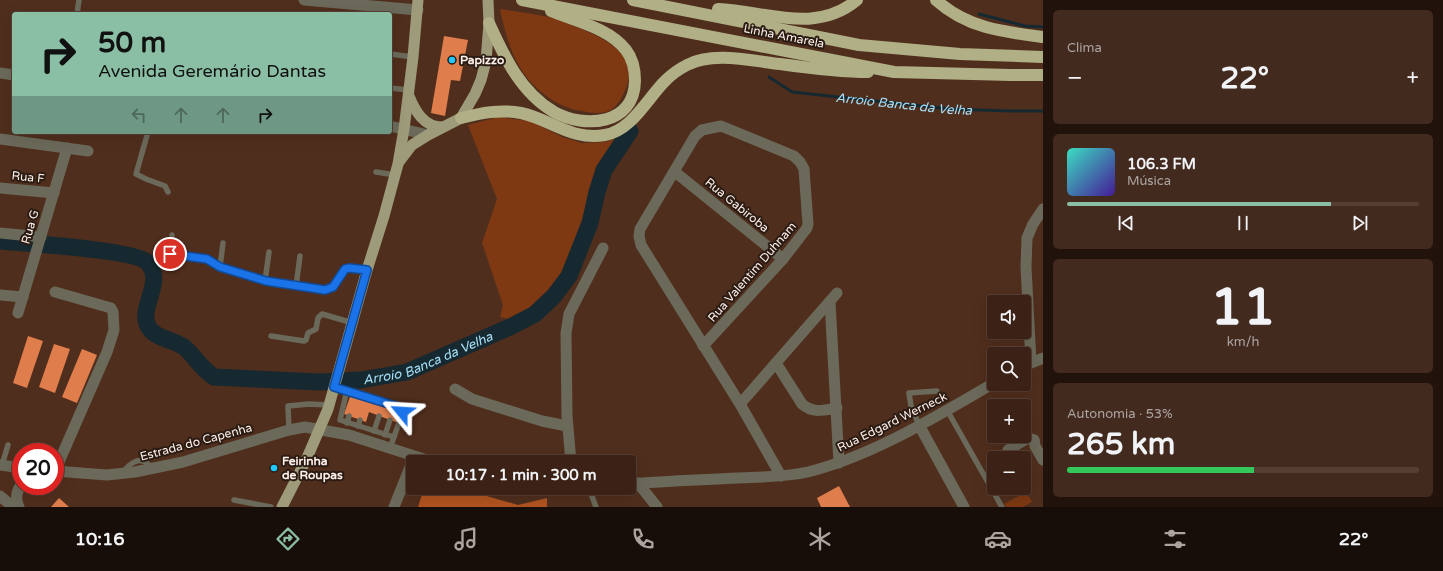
<!DOCTYPE html>
<html lang="pt">
<head>
<meta charset="utf-8">
<style>
  :root { --surface:#3c2216; --page:#432a1f; --text:#f1f3f6; --muted:#aca4a1; --line:#553f35; --accent:#8abfa5 }
  body { margin:0; font-family:"Varela Round",sans-serif; background:var(--page); color:var(--text); height:100vh; display:flex; flex-direction:column; font-size:15px; white-space:nowrap }
  * { box-sizing:border-box; margin:0 }
  p { font-size:13px; color:var(--muted) }
  .icon { flex:none; width:22px; height:22px; fill:none; stroke:currentColor; stroke-width:2; stroke-linecap:round; stroke-linejoin:round }
  .map { position:relative; flex:1; overflow:hidden }
  .details { display:flex; flex-direction:column; gap:10px; padding:10px; background:#21130c; width:400px }
  .details>* { flex:none }
  .guide { position:absolute; left:12px; top:12px; width:380px; height:122px; border-radius:4px; box-shadow:0 4px 16px #0002,0 0 0 1px var(--line); background:#8abfa5; color:#111; overflow:hidden }
  .controls { position:absolute; left:987px; top:295px; display:grid; gap:8px }
  .controls a { display:grid; place-items:center; width:44px; height:44px; border-radius:4px; background:var(--surface); box-shadow:0 4px 16px #0002,0 0 0 1px var(--line); font-size:20px }
  .speed { position:absolute; left:12px; top:443px; display:flex; gap:8px; font-size:20px; font-weight:700; text-align:center }
  .speed>* { display:grid; place-content:center; width:52px; height:52px; border-radius:50%; background:var(--surface); box-shadow:0 4px 16px #0002,0 0 0 1px var(--line); line-height:1 }
  .speed .limit { border:6px solid #d22; background:#fff; color:#111 }
  .pin { position:absolute; display:grid; place-items:center; width:34px; height:34px; color:#fff; margin:-17px; border:2px solid #fff; border-radius:50%; box-shadow:0 1px 4px #0007 }
  .me { position:absolute; width:44px; margin:-22px; rotate:297deg; stroke-linejoin:round; filter:drop-shadow(0 0 3px #0008) }
  .turn { display:flex; align-items:center; gap:14px; height:84px; padding:0 20px; font-size:18px }
  .turn .icon { width:52px; height:52px; stroke-width:2.5 }
  .turn b { display:block; font-size:28px; line-height:34px }
  .lanes { display:flex; align-items:center; height:38px; padding:0 20px; background:#0003; justify-content:center; gap:20px; direction:ltr }
  .lanes .off { opacity:.35 }
  .big { font-size:30px; font-weight:700; line-height:1.1 }
  .details .card { flex:1; display:flex; flex-direction:column; justify-content:center; gap:6px; min-width:0; padding:0 14px; border-radius:6px; background:var(--page) }
  .details .dial { align-items:center; gap:0 }
  .dial b { font-size:52px; line-height:1 }
  .song { display:flex; align-items:center; gap:12px }
  .cover { width:48px; height:48px; border-radius:6px; background:linear-gradient(135deg,hsl(170 70% 55%),hsl(260 70% 35%)) }
  .played { height:4px; border-radius:2px; background:linear-gradient(90deg,var(--accent) 75%,var(--line) 75%) }
  .keys { display:flex; justify-content:space-around; direction:ltr }
  .heat { display:flex; justify-content:space-between; align-items:center; font-size:22px; direction:ltr }
  .charge { height:6px; border-radius:3px; background:linear-gradient(90deg,#34c759 53%,var(--line) 0) }
  .trip { position:absolute; left:406px; top:455px; width:230px; height:40px; border-radius:4px; background:var(--surface); box-shadow:0 4px 16px #0002,0 0 0 1px var(--line); font-weight:700; line-height:40px; text-align:center }
  .tabs { display:flex; height:64px; justify-content:space-around; align-items:center; background:#180e09; color:var(--muted) }
  .tabs .icon { width:28px; height:28px }
  .tabs .on { color:var(--accent) }
  .tabs b { font-size:18px; color:var(--text) }
  main { display:flex; flex:1; min-height:0 }
  .map>svg:first-child { display:block }
</style>
</head>
<body>
<main>
<div class="map">
<svg width="1043" height="507" viewBox="0 0 1043 507">
  <rect width="100%" height="100%" fill="#502e1d"/>
  <g fill="#7e3913">
    <path d="M500 9C518 12 536 14 554 18 561 20 569 24 576 27 599 36 634 50 628 81 626 90 620 104 612 109 602 115 592 113 582 111 558 108 534 90 521 69 510 52 504 29 500 9Z"/>
    <polygon points="499,117 530,121 562,137 582,143 605,142 621,137 565,283 523,322 500,317 503,305 482,243 497,199 468,125"/>
    <polygon points="1026,492 1032,502 1023,507 1006,507 1004,504"/>
  </g>
  <polygon fill="#b25420" points="424,488 459,488 518,505 547,498 547,507 418,507"/>
  <g fill="none" stroke-linecap="round" stroke-linejoin="round">
    <g stroke="#162930" stroke-width="3">
      <polyline points="979,14 1025,26 1043,27"/>
      <path id="s1" d="M769 77 792 92 950 109 1010 111H1043"/>
    </g>
    <path stroke="#162930" stroke-width="17" id="s2" d="M0 241C23 243 135 250 147 262 166 281 138 307 148 326 154 339 173 339 184 347 195 356 201 369 214 377L320 382 361 380 407 372 510 327 535 314 554 296 569 276 590 223 597 192 604 170 630 131"/>
  </g>
  <g fill="#df7d4c">
    <polygon points="444,36 468,40 460,81 451,80 445,116 431,113"/>
    <polygon points="28,336 43,341 27,388 13,383"/>
    <polygon points="54,344 70,349 55,393 39,387"/>
    <polygon points="82,349 97,355 77,403 62,397"/>
    <polygon points="351,394 405,412 401,424 369,412 366,422 344,414"/>
    <polygon points="839,486 850,507 821,507 817,498"/>
    <polygon points="59,498 69,507 51,507"/>
  </g>
  <g fill="none" stroke-linecap="round" stroke-linejoin="round">
    <g stroke="#6b6a5a" stroke-width="5.5">
      <polyline points="77,14 79,0"/>
      <polyline points="390,54 413,57"/>
      <polyline points="390,88 409,90"/>
      <polyline points="148,132 136,174 146,179 165,186 168,192"/>
      <polyline points="376,172 395,175"/>
      <polyline points="172,235 170,254 207,259 220,267 265,281 325,290 333,287 345,269 353,268 367,270"/>
      <polyline points="220,267 223,243"/>
      <polyline points="265,281 269,252"/>
      <polyline points="296,286 300,256"/>
      <polyline points="271,336 304,341 306,340 308,333 316,329 318,318 322,314 353,323"/>
      <polyline points="334,387 402,408 402,412"/>
      <polyline points="347,390 340,420 394,437"/>
      <polyline points="947,410 1002,507"/>
      <polyline points="347,423 349,416"/>
      <polyline points="919,425 911,406 909,393 937,391"/>
      <polyline points="358,426 360,420"/>
      <polyline points="289,430 288,406 309,404 329,405"/>
      <polyline points="374,431 379,416"/>
      <polyline points="385,435 390,420"/>
      <polyline points="390,448 399,423"/>
      <polyline points="38,452 39,449"/>
      <polyline points="2,465 8,445"/>
      <path d="M122 474C130 462 142 454 151 468"/>
      <polyline points="589,488 596,507"/>
      <polyline points="234,500 271,507"/>
    </g>
    <g stroke="#6b6a5a" stroke-width="11">
      <polyline points="304,0 418,10"/>
      <polyline points="0,73 14,75"/>
      <polyline points="390,126 428,135"/>
      <polyline points="0,139 88,151"/>
      <polyline points="675,172 783,259"/>
      <polyline points="0,188 54,193"/>
      <polyline points="0,233 41,237"/>
      <polyline points="0,295 23,297"/>
      <polyline points="830,302 839,463"/>
      <polyline points="18,313 67,148"/>
      <polyline points="703,346 783,259 807,228 808,224 804,169 800,162 794,156 721,126 702,130 695,136 640,229 639,236 641,245 740,404 781,476"/>
      <polyline points="1031,362 1026,267 1027,238 1033,224 1043,209"/>
      <path d="M776 363 802 404C814 414 823 410 837 408"/>
      <polyline points="455,389 472,399 542,421 567,426"/>
      <polyline points="740,404 837,293"/>
      <polyline points="919,425 964,507"/>
      <polyline points="1034,440 1035,446 1043,460"/>
      <polyline points="1008,450 1028,438 1034,440"/>
      <polyline points="571,462 567,416 566,333 569,314 603,248"/>
      <polyline points="55,471 107,352 114,330 113,312 111,308 55,292"/>
      <polyline points="394,507 414,457"/>
    </g>
    <g stroke="#6b6a5a" stroke-width="11">
      <polyline points="1024,366 1043,358"/>
      <polyline points="0,465 21,468"/>
      <polyline points="55,471 107,475 135,472 183,462 289,430 305,427 349,435 433,462"/>
      <polyline points="638,483 657,507"/>
      <path d="M629 484C665 481 702 480 738 478 761 477 785 477 808 472 874 455 935 417 994 383"/>
      <polyline points="0,496 13,507"/>
      <path d="M19 507C15 499 16 492 21 485"/>
    </g>
    <g stroke="#9d9b79" stroke-width="11">
      <path d="M409 96C415 111 424 127 442 127"/>
      <polyline points="399,162 412,145 428,135 461,118 475,94 481,80 486,61 489,23 488,0"/>
      <polyline points="282,507 307,458 328,409 367,270 384,216 398,164 404,129 413,57 418,0"/>
    </g>
    <g stroke="#b0af85" stroke-width="12">
      <polyline points="522,0 894,72 1011,75 1043,75"/>
      <polyline points="633,0 859,45 960,54 1043,57"/>
      <path d="M936 0C967 28 1003 32 1043 37"/>
      <path d="M718 9C766 11 815 35 857 0"/>
      <path d="M489 23C504 56 520 92 554 112 585 129 634 125 635 81 635 70 633 59 626 50 609 28 575 21 551 11"/>
      <path d="M461 118C481 113 500 109 521 113 550 119 572 141 605 135 632 130 647 99 665 81 671 75 679 69 687 65 713 51 752 61 780 64 809 68 838 72 868 72"/>
    </g>
  </g>
  <g fill="none" stroke-linecap="round" stroke-linejoin="round">
    <g stroke="#114b97" stroke-width="10">
      <polyline id="route" points="170,254 207,259 220,267 266,281 325,290 333,287 345,269 349,268 367,270 334,387 402,408 402,412"/>
    </g>
    <use href="#route" stroke="#1a73e8" stroke-width="7"/>
  </g>
  <g fill="#20c9fd" stroke="#2a1b13" stroke-width="1.5">
    <circle cx="452" cy="60" r="4"/>
    <circle cx="274" cy="468" r="4"/>
  </g>
  <g text-anchor="middle" stroke-width="4" stroke-linejoin="round" paint-order="stroke">
    <g font-size="12" fill="#fef0ea" stroke="#2a1b13">
      <text transform="translate(784 36) rotate(11)" y="4">Linha Amarela</text>
      <text transform="translate(28 177) rotate(6)" y="4">Rua F</text>
      <text transform="translate(737 205) rotate(39)" y="4">Rua Gabiroba</text>
      <text transform="translate(30 227) rotate(-74)" y="4">Rua G</text>
      <text transform="translate(752 272) rotate(-49)" y="4">Rua Valentim Duhnam</text>
      <text transform="translate(892 422) rotate(-26)" y="4">Rua Edgard Werneck</text>
      <text transform="translate(196 442) rotate(-15)" y="4">Estrada do Capenha</text>
    </g>
    <g font-size="12" font-weight="bold" fill="#fef0ea" stroke="#2a1b13" text-anchor="start">
      <text x="460" y="64">Papizzo</text>
      <text x="282" y="465">Feirinha<tspan x="282" dy="14">de Roupas</tspan></text>
    </g>
    <g font-size="13" font-style="italic" fill="#a7e0f8" stroke="#2a1b13">
      <text dy="5" stroke="none"><textPath href="#s1" startOffset="140">Arroio Banca da Velha</textPath></text>
      <text dy="5" stroke="none"><textPath href="#s2" startOffset="519">Arroio Banca da Velha</textPath></text>
    </g>
  </g>
</svg>
<div class="controls">
<a><svg class="icon" aria-label="sound" viewBox="0 0 24 24"><path d="M4 9h4l5-4v14l-5-4H4zM17 9q2 3 0 6"/></svg></a>
<a><svg class="icon" aria-label="search" viewBox="0 0 24 24"><circle cx="10" cy="10" r="6"/><path d="M15 15l6 6"/></svg></a>
<a>+</a>
<a>−</a>
</div>
<div class="speed"><div class="limit">20</div></div>
<div class="pin" style="left:170px;top:254px;background:#d93025"><svg class="icon" aria-label="arrive" viewBox="0 0 24 24"><path d="M6 21V4h12l-3 4 3 4H6"/></svg></div>
<svg class="me" style="left:402px;top:412px" viewBox="-20 -20 40 40"><path d="M0-17L14 15 0 8-14 15z" fill="#1a73e8" stroke="#fff" stroke-width="4"/></svg>
<div class="trip">10:17 · 1 min · 300 m</div>
<div class="guide">
<div class="turn"><svg class="icon" aria-label="right" viewBox="0 0 24 24"><path d="M7 20v-9h11M14 6l5 5-5 5"/></svg><div><b>50 m</b>Avenida Geremário Dantas</div></div>
<div class="lanes"><svg class="icon off" aria-label="left" viewBox="0 0 24 24"><path d="M17 20v-9H6M10 6l-5 5 5 5"/></svg><svg class="icon off" aria-label="ahead" viewBox="0 0 24 24"><path d="M12 20V5M6 11l6-6 6 6"/></svg><svg class="icon off" aria-label="ahead" viewBox="0 0 24 24"><path d="M12 20V5M6 11l6-6 6 6"/></svg><svg class="icon" aria-label="right" viewBox="0 0 24 24"><path d="M7 20v-9h11M14 6l5 5-5 5"/></svg></div>
</div>
</div>
<section class="details">
<div class="card"><p>Clima</p>
<div class="heat"><a>−</a><b class="big">22°</b><a>+</a></div>
</div>
<div class="card">
<div class="song"><i class="cover"></i><div><b>106.3 FM</b><p>Música</p></div></div>
<div class="played"></div>
<div class="keys"><svg class="icon" aria-label="previous" viewBox="0 0 24 24"><path d="M18 5L8 12l10 7zM5 5v14"/></svg><svg class="icon" aria-label="pause" viewBox="0 0 24 24"><path d="M8 5v14M16 5v14"/></svg><svg class="icon" aria-label="next" viewBox="0 0 24 24"><path d="M6 5l10 7-10 7zM19 5v14"/></svg></div>
</div>
<div class="card dial"><b>11</b><p>km/h</p></div>
<div class="card"><p>Autonomia · 53%</p><b class="big">265 km</b><div class="charge"></div></div>
</section>
</main>
<nav class="tabs">
<b>10:16</b>
<svg class="icon on" aria-label="directions" viewBox="0 0 24 24"><path d="M12 3l9 9-9 9-9-9zM9 14v-3h6M13 9l2 2-2 2"/></svg>
<svg class="icon" aria-label="music" viewBox="0 0 24 24"><path d="M9 18V5l10-2v13"/><circle cx="6" cy="18" r="3"/><circle cx="16" cy="16" r="3"/></svg>
<svg class="icon" aria-label="phone" viewBox="0 0 24 24"><path d="M5 4h4l2 5-3 2q2 4 5 5l2-3 5 2v4C11 20 4 13 5 4z"/></svg>
<svg class="icon" aria-label="climate" viewBox="0 0 24 24"><path d="M12 3v18M4 7l16 10M4 17L20 7"/></svg>
<svg class="icon" aria-label="car" viewBox="0 0 24 24"><path d="M5 17H2v-5l4-1 3-4h7l3 4 3 1v5h-3M9 17h6M6 11h13"/><circle cx="7" cy="17" r="2"/><circle cx="17" cy="17" r="2"/></svg>
<svg class="icon" aria-label="filters" viewBox="0 0 24 24"><path d="M4 7h16M4 17h16"/><circle cx="9" cy="7" r="2"/><circle cx="15" cy="17" r="2"/></svg>
<b>22°</b>
</nav>
</body>
</html>
